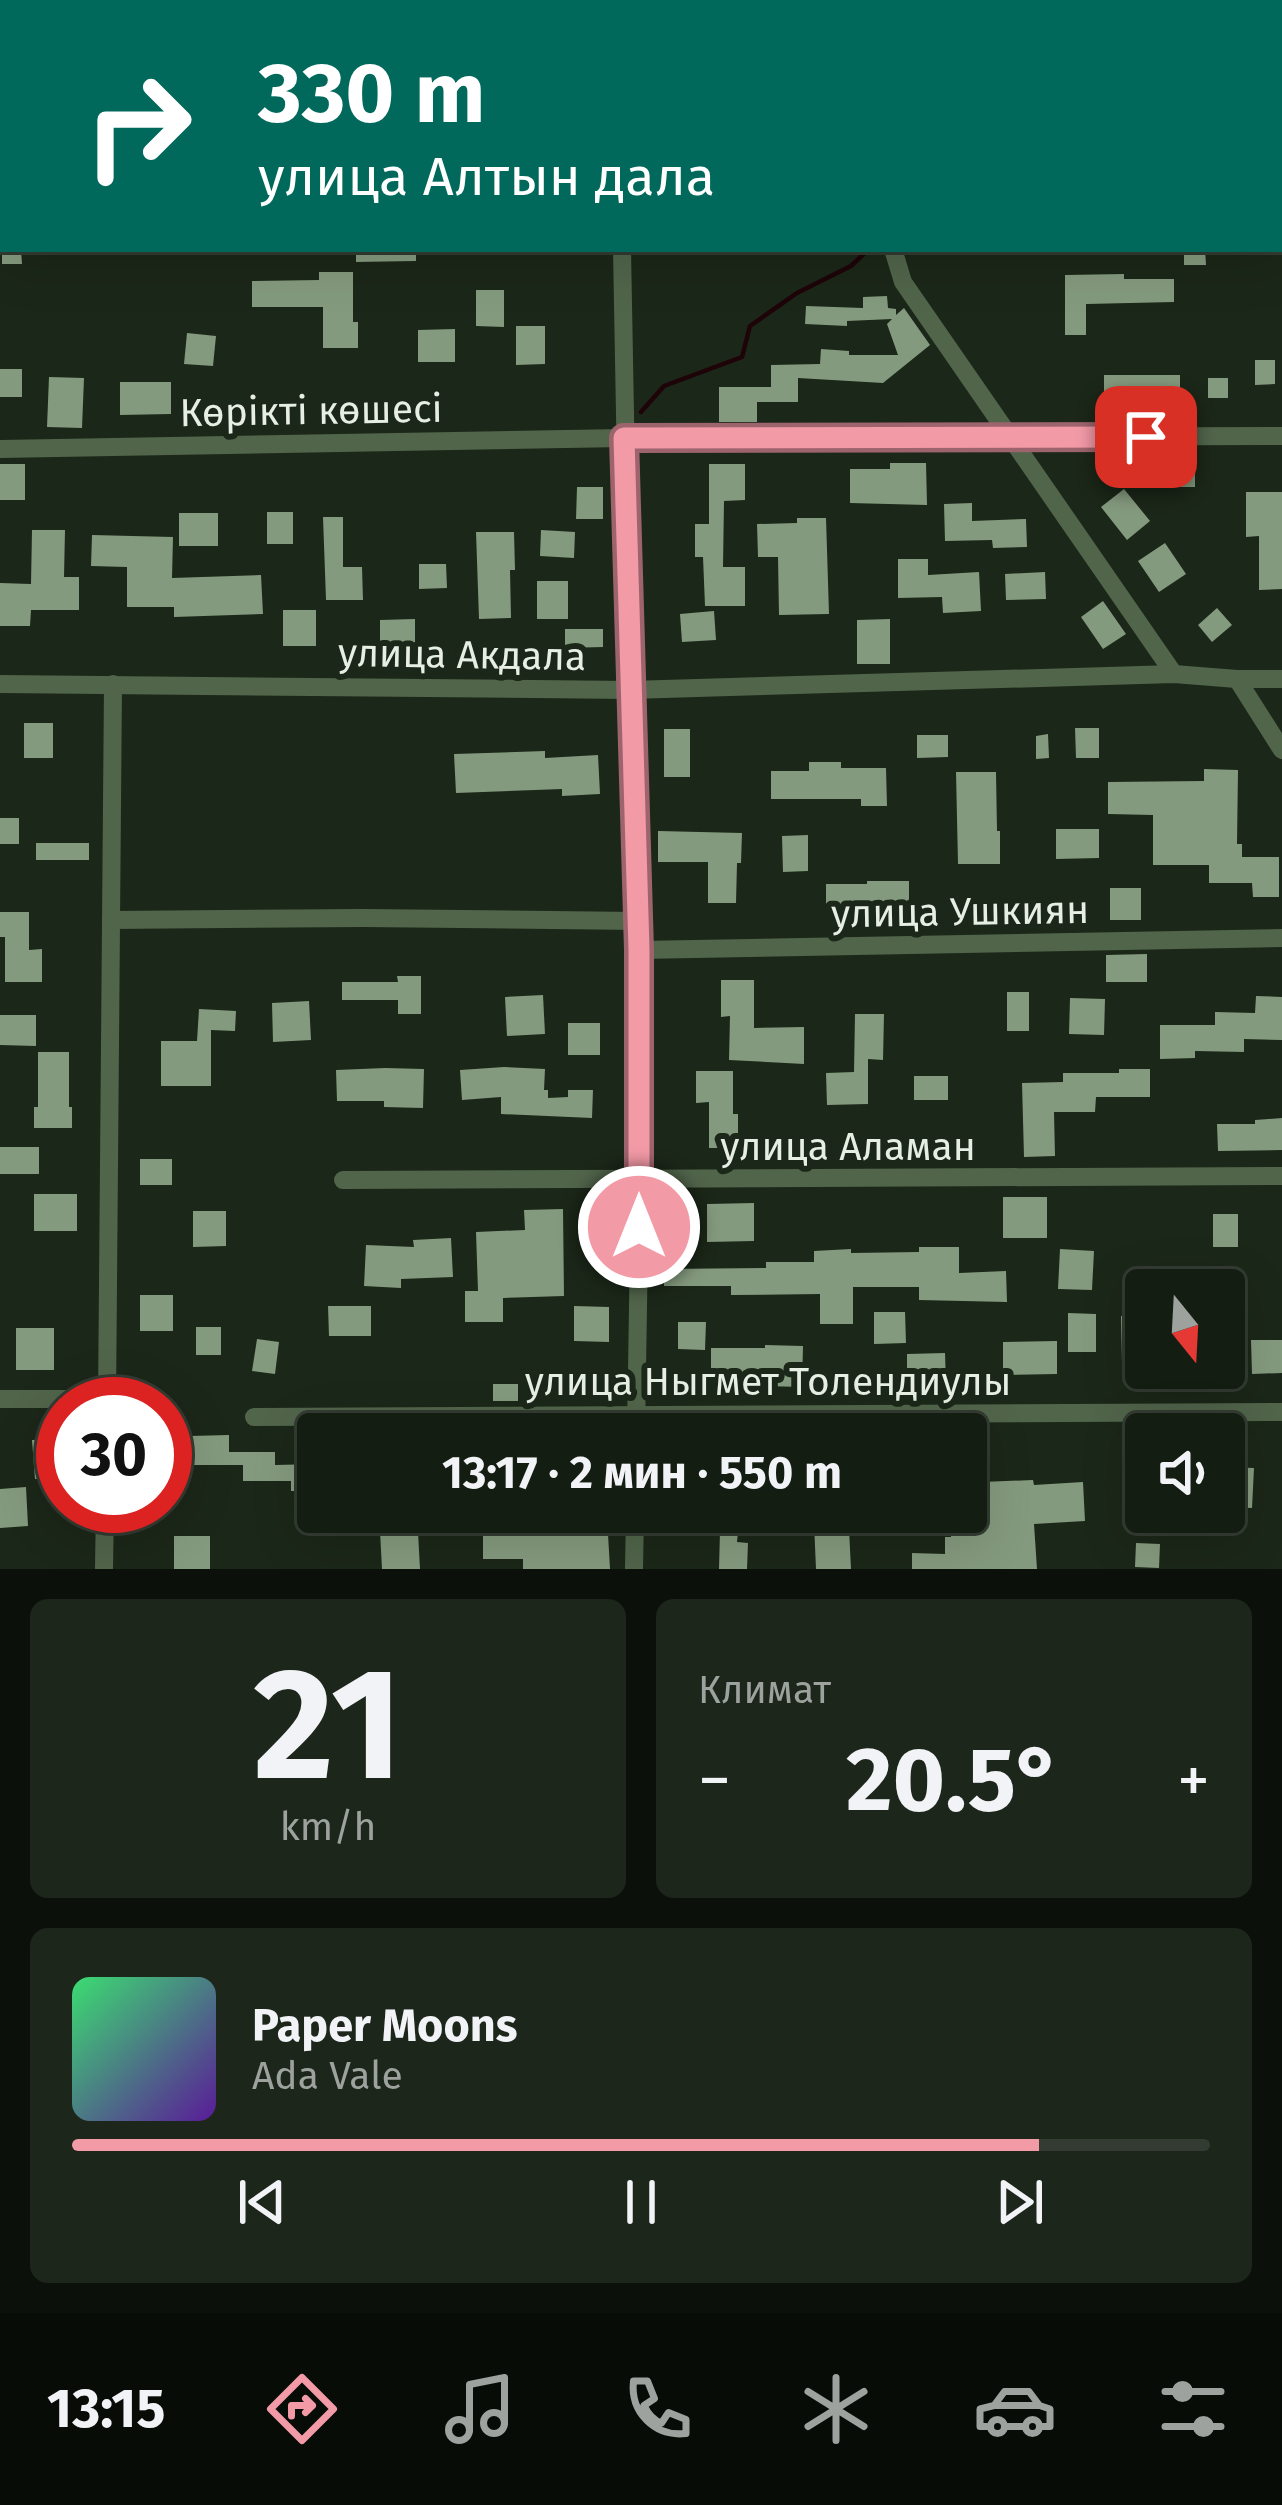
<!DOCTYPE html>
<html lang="ru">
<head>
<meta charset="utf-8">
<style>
  :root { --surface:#141d12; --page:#1d261b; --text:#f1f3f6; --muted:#9da29f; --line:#333b32; --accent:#f39aa7 }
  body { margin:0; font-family:"Fira Sans",sans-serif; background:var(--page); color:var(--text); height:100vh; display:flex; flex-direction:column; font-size:45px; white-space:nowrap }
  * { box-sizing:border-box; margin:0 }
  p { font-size:39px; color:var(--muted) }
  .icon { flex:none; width:66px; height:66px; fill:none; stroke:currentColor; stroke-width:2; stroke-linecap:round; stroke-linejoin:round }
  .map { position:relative; height:1569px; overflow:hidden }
  .sheet { display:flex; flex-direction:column; gap:30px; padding:30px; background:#0b100a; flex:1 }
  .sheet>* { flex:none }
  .guide { position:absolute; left:0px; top:0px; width:1284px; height:252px; box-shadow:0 12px 48px #0002,0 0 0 3px var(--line); background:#00695c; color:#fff; overflow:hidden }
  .needle { width:78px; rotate:162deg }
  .fabs { position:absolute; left:1125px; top:1269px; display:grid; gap:24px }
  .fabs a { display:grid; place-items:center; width:120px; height:120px; border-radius:12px; background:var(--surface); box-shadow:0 12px 48px #0002,0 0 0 3px var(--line); font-size:60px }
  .speed { position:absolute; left:36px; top:1377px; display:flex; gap:24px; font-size:60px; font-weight:700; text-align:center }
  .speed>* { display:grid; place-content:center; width:156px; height:156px; border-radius:50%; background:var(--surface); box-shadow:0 12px 48px #0002,0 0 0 3px var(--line); line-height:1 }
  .speed .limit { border:18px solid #d22; background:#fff; color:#111 }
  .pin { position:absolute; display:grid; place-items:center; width:102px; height:102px; color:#fff; margin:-51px; border-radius:24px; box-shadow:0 6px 18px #0006 }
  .me { position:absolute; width:132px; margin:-66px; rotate:0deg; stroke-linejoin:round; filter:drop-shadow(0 0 9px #0008) }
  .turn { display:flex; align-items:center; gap:42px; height:252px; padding:0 60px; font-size:54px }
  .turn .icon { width:156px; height:156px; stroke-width:2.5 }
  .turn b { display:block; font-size:84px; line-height:102px }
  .big { font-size:90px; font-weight:700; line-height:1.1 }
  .sheet .card { flex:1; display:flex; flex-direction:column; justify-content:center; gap:18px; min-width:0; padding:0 42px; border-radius:18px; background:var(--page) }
  .sheet .dial { align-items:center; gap:0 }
  .dial b { font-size:156px; line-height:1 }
  .song { display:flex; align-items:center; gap:36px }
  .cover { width:144px; height:144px; border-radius:18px; background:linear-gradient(135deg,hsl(140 70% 55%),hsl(270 70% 35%)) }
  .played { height:12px; border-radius:6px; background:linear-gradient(90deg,var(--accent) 85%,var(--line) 85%) }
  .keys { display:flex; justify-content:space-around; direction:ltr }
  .heat { display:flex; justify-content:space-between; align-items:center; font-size:66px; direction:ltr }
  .sheet .tiles { flex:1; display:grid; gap:30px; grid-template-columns:1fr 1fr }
  .card:last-child { grid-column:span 2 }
  .trip { position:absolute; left:297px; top:1413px; width:690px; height:120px; border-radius:12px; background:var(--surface); box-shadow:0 12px 48px #0002,0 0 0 3px var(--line); font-weight:700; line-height:120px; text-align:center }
  .dock { display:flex; height:192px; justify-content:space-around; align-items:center; background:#080c07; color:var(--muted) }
  .dock .icon { width:84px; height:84px }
  .dock .on { color:var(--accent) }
  .dock b { font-size:54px; color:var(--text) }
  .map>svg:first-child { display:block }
</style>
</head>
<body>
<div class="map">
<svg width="1282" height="1569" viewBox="0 0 1282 1569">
  <rect width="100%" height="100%" fill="#1b2718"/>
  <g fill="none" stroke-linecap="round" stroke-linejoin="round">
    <g stroke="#1e0409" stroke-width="4.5">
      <polyline points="106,0 108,3"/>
      <polyline points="641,412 664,386 742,357 750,326 797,293 851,266 869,249"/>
    </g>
  </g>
  <g fill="#849a7e">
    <polygon points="2,249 21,249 22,264 2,264"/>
    <polygon points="356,249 416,249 416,261 356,262"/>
    <polygon points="1184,249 1205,249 1206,265 1184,265"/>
    <polygon points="319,272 353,272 353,322 358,322 358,348 323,348 323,307 252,307 252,281 319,280"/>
    <polygon points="1124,274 1124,279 1174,279 1174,302 1086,304 1086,335 1065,335 1065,275"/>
    <polygon points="476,290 504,290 504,327 476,326"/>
    <polygon points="887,296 888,308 896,309 896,315 904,308 930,345 883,383 798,378 798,402 757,402 757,422 719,422 719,387 771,387 771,365 820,364 821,349 849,351 849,355 898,355 887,324 892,319 847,321 847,326 805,324 806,306 863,308 863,297"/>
    <polygon points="516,326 545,326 545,364 516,365"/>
    <polygon points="455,329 455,362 418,362 418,330"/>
    <polygon points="187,333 216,336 213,366 184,364"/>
    <polygon points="1255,360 1275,360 1275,384 1255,385"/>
    <rect x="0" y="369" width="22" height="28"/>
    <polygon points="1104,375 1180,375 1180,396 1129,396 1129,405 1104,406"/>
    <polygon points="49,377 84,378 82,428 47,427"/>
    <rect x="1208" y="378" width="20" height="20"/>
    <polygon points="120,382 171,382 171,414 120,415"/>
    <polygon points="1195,459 1195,487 1157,487 1157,460"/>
    <polygon points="890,463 926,463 927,505 850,503 850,469 890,469"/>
    <rect x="0" y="464" width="25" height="36"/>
    <polygon points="709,464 745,464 745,500 724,501 723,567 745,567 745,606 705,606 703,557 695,557 695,524 709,524"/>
    <polygon points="577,487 603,487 603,519 576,519"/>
    <polygon points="1124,489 1150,521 1127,540 1101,507"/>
    <polygon points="1246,492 1282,492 1282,589 1259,590 1259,536 1246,537"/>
    <polygon points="972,503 972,521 1026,519 1027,547 993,548 992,540 945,541 944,504"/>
    <rect x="267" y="512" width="26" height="32"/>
    <rect x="179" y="513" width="39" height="33"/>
    <polygon points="323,517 343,517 343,567 362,567 363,600 326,600"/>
    <polygon points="797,518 826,518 829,614 779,615 778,557 758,557 757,524 797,523"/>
    <polygon points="32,530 65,530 64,577 79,577 79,610 31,610 30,626 0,626 0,583 31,584"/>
    <polygon points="541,530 575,532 574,558 540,556"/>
    <polygon points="476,532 514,532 515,570 510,570 511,618 479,619"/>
    <polygon points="92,535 173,537 172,578 261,575 263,614 174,617 174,607 127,607 127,567 91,566"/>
    <polygon points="1165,543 1186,574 1159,592 1138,561"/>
    <polygon points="898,559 928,559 928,575 979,572 981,611 943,613 942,597 898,598"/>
    <polygon points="419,564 446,564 447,588 419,589"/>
    <polygon points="1045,572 1046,599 1006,600 1005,574"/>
    <rect x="537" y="581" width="31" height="38"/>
    <polygon points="1103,601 1126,634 1103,649 1081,617"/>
    <polygon points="1217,608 1232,625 1212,642 1198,625"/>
    <rect x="283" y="610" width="33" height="36"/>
    <polygon points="714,611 716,640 682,642 680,614"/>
    <polygon points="415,619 415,653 380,653 380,620"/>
    <polygon points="890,619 890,664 857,664 857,620"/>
    <polygon points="565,629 603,629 603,647 565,648"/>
    <rect x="24" y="723" width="29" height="35"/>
    <polygon points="1075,728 1099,728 1099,758 1076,758"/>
    <rect x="664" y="729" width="26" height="48"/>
    <polygon points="1048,734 1049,758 1036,759 1036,736"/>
    <polygon points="917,735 948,735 948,757 917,758"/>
    <polygon points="545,751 545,758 598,755 600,794 562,796 562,789 456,793 454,754"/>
    <polygon points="809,762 841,762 841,768 886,768 887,806 861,806 861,799 771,799 771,771 809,771"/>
    <polygon points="1204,769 1238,770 1237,844 1242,844 1242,857 1279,857 1279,897 1253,897 1252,883 1209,883 1209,865 1153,865 1153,815 1108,814 1108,782 1204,781"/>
    <polygon points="956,772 996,772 997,831 1000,831 1000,864 958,864"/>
    <rect x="0" y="818" width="19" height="26"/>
    <polygon points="1056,829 1099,829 1099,858 1056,859"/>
    <polygon points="658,831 742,833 741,863 737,863 736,903 708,903 708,862 658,862"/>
    <polygon points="808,835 808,871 783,872 782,836"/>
    <rect x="36" y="843" width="53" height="17"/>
    <polygon points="867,881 909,881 909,914 867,914 867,909 826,909 826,884 867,884"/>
    <rect x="1110" y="888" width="31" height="32"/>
    <polygon points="0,912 29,912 29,950 42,949 42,982 5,982 5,937 0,937"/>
    <polygon points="1147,954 1147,982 1106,982 1106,955"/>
    <polygon points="397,976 421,976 421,1014 398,1014 398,1000 342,1000 342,982 398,982"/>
    <polygon points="721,980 754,980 754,1028 804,1027 804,1064 729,1060 730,1016 721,1017"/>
    <rect x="1007" y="992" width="22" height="39"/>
    <polygon points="543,995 545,1034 507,1036 505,997"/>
    <polygon points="1256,996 1282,997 1282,1040 1244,1039 1244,1052 1195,1051 1195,1058 1160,1059 1160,1025 1215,1025 1215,1012 1255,1013"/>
    <polygon points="1070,998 1105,999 1104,1035 1069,1034"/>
    <polygon points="309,1001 311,1040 273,1042 272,1003"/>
    <polygon points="199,1009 236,1011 235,1031 211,1030 211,1086 161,1086 161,1041 197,1041"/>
    <polygon points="855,1014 884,1014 883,1060 868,1059 868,1104 827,1105 826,1073 854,1072"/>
    <polygon points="0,1015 36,1015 36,1046 0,1045"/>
    <rect x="568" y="1023" width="32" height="32"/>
    <polygon points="38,1052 69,1052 69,1107 72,1107 72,1128 34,1128 34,1107 38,1107"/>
    <polygon points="504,1067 545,1069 544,1090 548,1090 548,1098 568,1097 568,1090 593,1090 592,1118 501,1114 501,1097 462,1100 460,1070"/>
    <polygon points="385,1068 424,1069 423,1108 384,1107 384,1101 337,1101 336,1070"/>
    <polygon points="1119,1069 1150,1069 1150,1097 1096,1097 1095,1112 1054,1112 1055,1156 1024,1157 1022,1083 1063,1082 1063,1073 1119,1073"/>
    <polygon points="696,1071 733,1071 733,1114 738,1114 738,1148 709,1148 709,1102 696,1103"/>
    <rect x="914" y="1076" width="34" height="24"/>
    <polygon points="1282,1118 1282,1150 1218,1151 1217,1124 1255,1124 1255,1120"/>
    <rect x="0" y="1147" width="39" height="27"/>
    <rect x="140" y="1159" width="32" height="26"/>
    <rect x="34" y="1194" width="43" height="37"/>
    <rect x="1003" y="1197" width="44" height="41"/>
    <polygon points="754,1203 754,1241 707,1242 707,1204"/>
    <polygon points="563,1209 564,1296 503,1298 503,1322 465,1322 465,1291 478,1291 476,1232 525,1230 524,1210"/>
    <polygon points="614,1210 616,1250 596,1251 595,1211"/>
    <polygon points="193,1211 226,1211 226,1246 193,1247"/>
    <rect x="1213" y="1214" width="25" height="33"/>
    <polygon points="451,1238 453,1277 401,1279 401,1288 364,1286 366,1245 414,1247 413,1240"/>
    <polygon points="919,1247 959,1247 959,1273 1006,1271 1007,1302 919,1300 919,1287 853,1287 853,1324 820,1324 820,1294 731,1295 731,1286 664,1286 664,1269 766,1268 766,1262 814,1262 814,1251 851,1249 851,1253 919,1252"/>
    <polygon points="1060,1249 1094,1251 1092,1290 1058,1289"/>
    <rect x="140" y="1295" width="33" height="36"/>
    <polygon points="328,1306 371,1306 371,1336 329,1336"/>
    <polygon points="574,1306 609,1307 609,1342 574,1341"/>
    <polygon points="874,1312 905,1312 906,1343 874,1344"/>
    <polygon points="1068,1313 1096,1314 1096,1352 1068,1352"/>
    <polygon points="1146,1315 1146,1362 1122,1363 1121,1316"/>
    <polygon points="678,1322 706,1322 705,1350 678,1349"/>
    <rect x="196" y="1327" width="25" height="28"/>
    <rect x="16" y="1328" width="38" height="42"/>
    <polygon points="257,1339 279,1342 275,1374 252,1371"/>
    <polygon points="1251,1340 1282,1340 1282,1373 1252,1374"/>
    <polygon points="1057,1341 1057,1374 1003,1375 1003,1342"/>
    <polygon points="765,1345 803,1346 802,1387 764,1386 764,1379 711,1380 711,1348 765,1348"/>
    <polygon points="945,1353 946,1385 907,1385 907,1354"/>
    <polygon points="527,1371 565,1373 564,1397 526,1395"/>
    <polygon points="970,1373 993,1374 992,1399 969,1398"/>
    <rect x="493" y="1384" width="25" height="17"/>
    <polygon points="229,1435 229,1452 275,1452 275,1465 318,1464 318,1491 291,1491 291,1481 243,1481 243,1465 190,1465 190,1436"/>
    <polygon points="63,1439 63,1477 35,1479 32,1440"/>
    <polygon points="1146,1452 1146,1478 1124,1479 1123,1453"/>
    <polygon points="1224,1467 1254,1468 1252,1508 1224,1507"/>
    <polygon points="966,1478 982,1479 982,1482 1033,1480 1034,1485 1083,1482 1085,1521 1034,1524 1037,1569 912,1569 912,1553 945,1554 945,1537 951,1537 952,1512 966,1512"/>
    <polygon points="26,1487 28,1526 0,1528 0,1489"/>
    <polygon points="379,1512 411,1512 411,1533 418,1532 420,1569 382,1569"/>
    <polygon points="524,1512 562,1512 563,1536 608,1534 610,1569 523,1569 523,1559 483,1559 483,1525 525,1525"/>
    <polygon points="706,1512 740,1512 737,1542 748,1543 747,1569 719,1569 720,1531 704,1530"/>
    <polygon points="779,1512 897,1512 896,1530 849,1529 851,1569 816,1569 814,1523 780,1525"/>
    <polygon points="1162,1512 1197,1512 1198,1530 1163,1531"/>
    <rect x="174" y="1536" width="36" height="33"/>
    <polygon points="1136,1543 1160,1544 1159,1568 1135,1567"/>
  </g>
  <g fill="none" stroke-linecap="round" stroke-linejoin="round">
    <polyline stroke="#667063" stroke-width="3" stroke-dasharray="6 9" stroke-linecap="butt" points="1269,0 1270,3"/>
    <g stroke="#51654b" stroke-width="18">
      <polyline points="630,3 630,0"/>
      <polyline points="1281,166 1282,166"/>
      <polyline points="622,249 630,690 639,950 640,1180 636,1434"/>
      <polyline points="893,249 903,282 1174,674"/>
      <polyline points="0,449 624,438 1282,436"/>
      <polyline points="1237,679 1282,750"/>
      <polyline points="0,684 630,690 1174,674 1237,679 1282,679"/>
      <polyline points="111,920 363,918 638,921"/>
      <polyline points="639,950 1282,938"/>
      <polyline points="343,1180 1282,1176"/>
      <polyline points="0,1399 107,1399"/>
      <polyline points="107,1404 113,684"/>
      <polyline points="254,1417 1282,1412"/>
      <polyline points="104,1569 105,1506"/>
      <polyline points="634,1569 635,1512"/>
    </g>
    <g stroke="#7da870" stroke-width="21">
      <polyline points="1281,50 1282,49"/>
      <polyline points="1281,90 1282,89"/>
      <polyline points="0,130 3,130"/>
      <polyline points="0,169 3,169"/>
    </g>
  </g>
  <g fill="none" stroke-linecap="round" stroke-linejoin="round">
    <g stroke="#9e646d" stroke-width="30">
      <polyline id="route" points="639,1227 639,950 624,438 1146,437"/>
    </g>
    <use href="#route" stroke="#f39aa7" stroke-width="21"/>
  </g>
  <g text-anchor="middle" stroke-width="12" stroke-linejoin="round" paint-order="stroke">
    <g font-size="39" fill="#e7efe5" stroke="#1b2718">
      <text transform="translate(311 410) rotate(-1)" y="14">Көрікті көшесі</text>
      <text transform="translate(462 654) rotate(1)" y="14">улица Акдала</text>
      <text transform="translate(960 911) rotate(-1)" y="14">улица Ушкиян</text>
      <text x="848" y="1160">улица Аламан</text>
      <text x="768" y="1395">улица Ныгмет Толендиулы</text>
    </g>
  </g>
</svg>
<div class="fabs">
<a><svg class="needle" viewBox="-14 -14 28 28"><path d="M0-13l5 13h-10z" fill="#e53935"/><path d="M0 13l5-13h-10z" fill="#9da29f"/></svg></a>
<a><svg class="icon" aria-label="sound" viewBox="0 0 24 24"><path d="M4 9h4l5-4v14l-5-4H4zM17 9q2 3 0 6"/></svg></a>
</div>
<div class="speed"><div class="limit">30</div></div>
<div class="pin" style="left:1146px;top:437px;background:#d93025"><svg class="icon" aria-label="arrive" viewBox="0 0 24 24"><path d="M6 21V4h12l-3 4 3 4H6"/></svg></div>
<svg class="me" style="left:639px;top:1227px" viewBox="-20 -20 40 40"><circle r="17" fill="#f39aa7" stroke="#fff" stroke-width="3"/><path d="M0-11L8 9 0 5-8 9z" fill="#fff"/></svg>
<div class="trip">13:17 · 2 мин · 550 m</div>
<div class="guide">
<div class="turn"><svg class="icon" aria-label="right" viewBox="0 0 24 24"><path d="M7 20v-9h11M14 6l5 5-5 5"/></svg><div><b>330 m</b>улица Алтын дала</div></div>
</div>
</div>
<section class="sheet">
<div class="tiles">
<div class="card dial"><b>21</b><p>km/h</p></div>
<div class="card"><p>Климат</p>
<div class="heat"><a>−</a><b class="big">20.5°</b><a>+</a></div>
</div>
<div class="card">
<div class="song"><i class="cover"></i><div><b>Paper Moons</b><p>Ada Vale</p></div></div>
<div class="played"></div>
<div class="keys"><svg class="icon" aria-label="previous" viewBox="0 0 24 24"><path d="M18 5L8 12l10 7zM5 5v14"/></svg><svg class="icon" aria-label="pause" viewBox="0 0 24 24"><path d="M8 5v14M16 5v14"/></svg><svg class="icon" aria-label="next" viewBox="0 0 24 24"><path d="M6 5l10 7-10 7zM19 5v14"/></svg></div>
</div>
</div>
</section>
<nav class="dock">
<b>13:15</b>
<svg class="icon on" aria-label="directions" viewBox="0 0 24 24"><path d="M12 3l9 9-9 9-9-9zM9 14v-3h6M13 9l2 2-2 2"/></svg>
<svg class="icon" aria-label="music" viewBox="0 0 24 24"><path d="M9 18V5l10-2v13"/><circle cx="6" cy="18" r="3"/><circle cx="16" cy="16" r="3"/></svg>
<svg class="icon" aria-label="phone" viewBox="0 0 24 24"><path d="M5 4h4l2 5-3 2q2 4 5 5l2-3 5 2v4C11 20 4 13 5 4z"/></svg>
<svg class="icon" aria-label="climate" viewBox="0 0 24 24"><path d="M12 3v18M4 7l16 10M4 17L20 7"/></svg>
<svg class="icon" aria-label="car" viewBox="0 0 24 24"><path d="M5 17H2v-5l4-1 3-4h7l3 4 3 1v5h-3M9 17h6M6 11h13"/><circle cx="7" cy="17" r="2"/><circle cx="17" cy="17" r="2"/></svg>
<svg class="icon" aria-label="filters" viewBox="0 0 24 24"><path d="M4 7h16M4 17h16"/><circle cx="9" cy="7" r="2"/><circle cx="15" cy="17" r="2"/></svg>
</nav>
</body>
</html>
